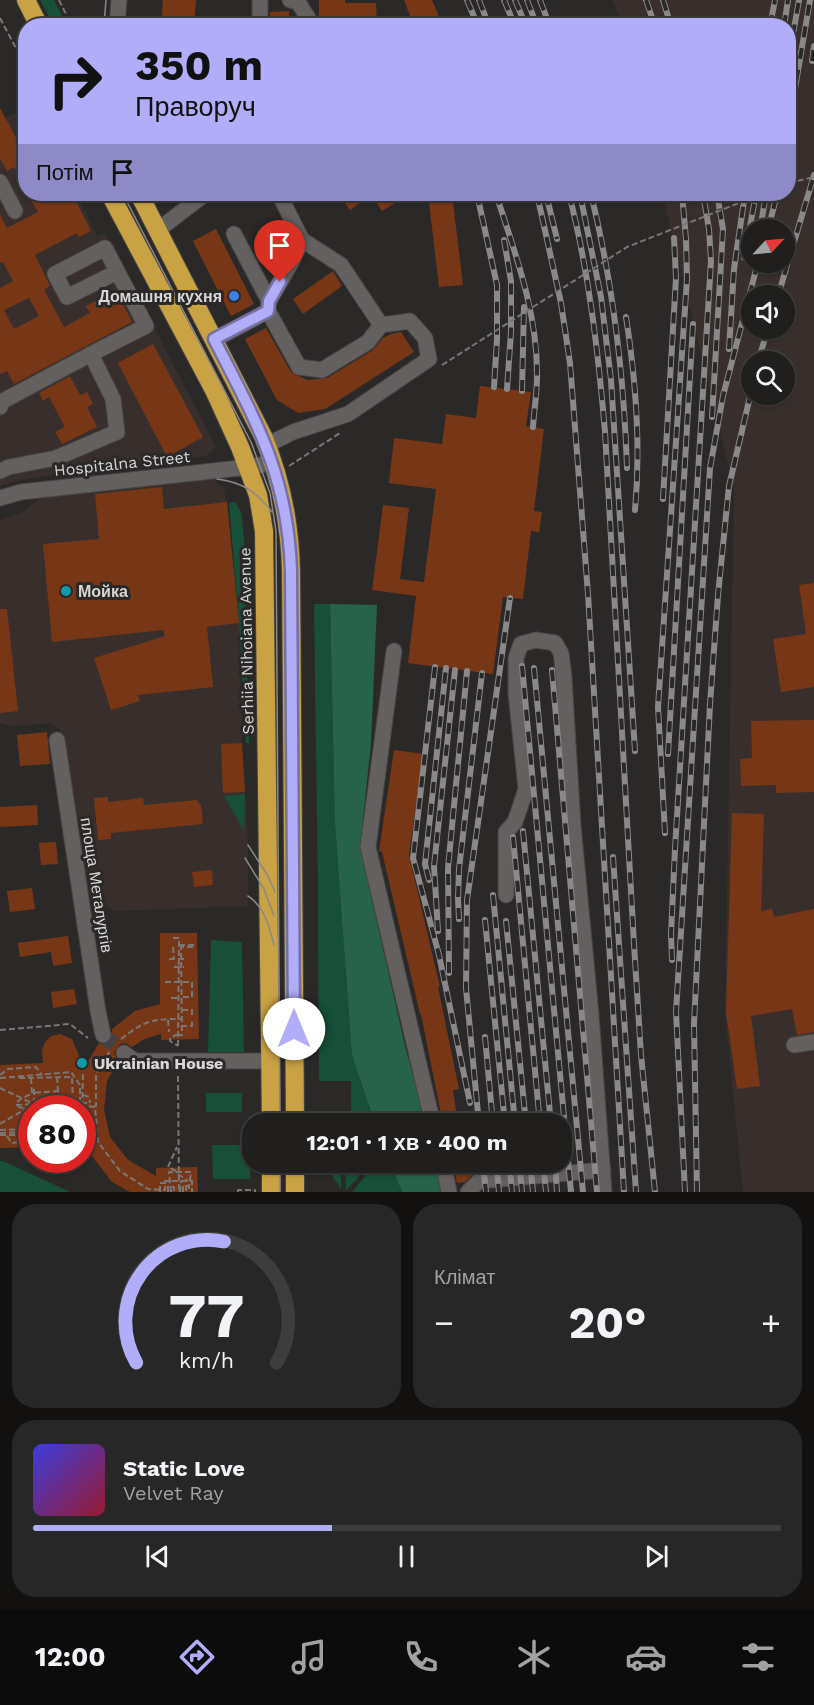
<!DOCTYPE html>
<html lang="uk">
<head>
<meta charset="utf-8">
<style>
  :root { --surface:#201f1e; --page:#282727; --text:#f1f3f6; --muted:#a2a2a4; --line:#3d3d3c; --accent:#b2adf9 }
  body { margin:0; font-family:"Work Sans",sans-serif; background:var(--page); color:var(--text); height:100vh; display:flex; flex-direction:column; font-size:22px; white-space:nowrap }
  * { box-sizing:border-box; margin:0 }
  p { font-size:20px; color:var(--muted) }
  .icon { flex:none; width:33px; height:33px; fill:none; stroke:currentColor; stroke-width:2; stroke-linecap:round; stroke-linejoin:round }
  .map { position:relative; height:1192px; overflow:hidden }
  .side { display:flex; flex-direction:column; gap:12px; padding:12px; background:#121110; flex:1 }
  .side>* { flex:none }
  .hud { position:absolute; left:18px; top:18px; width:778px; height:183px; border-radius:24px; box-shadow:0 2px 4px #0004,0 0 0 2px var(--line); background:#b2adf9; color:#111; overflow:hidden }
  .needle { width:39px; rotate:64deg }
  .fabs { position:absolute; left:741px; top:219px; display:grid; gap:12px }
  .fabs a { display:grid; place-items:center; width:54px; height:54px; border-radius:50%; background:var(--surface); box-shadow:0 2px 4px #0004,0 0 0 2px var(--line); font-size:30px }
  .speed { position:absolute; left:18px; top:1095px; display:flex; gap:12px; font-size:30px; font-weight:700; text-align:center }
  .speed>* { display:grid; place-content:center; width:78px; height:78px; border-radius:50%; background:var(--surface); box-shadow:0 2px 4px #0004,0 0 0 2px var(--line); line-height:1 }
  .speed .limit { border:9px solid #d22; background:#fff; color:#111 }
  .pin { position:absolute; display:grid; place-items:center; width:51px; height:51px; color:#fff; margin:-62px -26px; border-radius:50% 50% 50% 0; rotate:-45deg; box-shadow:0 0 6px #0007 }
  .pin .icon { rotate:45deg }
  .me { position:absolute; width:66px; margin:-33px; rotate:0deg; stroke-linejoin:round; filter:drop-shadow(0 0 4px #0008) }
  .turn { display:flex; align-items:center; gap:21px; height:126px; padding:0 18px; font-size:27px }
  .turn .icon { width:78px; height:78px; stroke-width:2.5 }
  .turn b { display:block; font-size:42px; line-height:51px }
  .then { display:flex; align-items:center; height:57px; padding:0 18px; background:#0003; gap:12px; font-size:22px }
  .big { font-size:45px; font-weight:700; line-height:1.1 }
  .side .widget { flex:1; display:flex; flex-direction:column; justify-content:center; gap:9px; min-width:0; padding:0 21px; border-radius:24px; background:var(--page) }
  .side .dial { align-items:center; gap:0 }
  .dial svg { height:156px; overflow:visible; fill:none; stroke:var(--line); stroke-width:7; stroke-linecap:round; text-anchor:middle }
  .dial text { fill:var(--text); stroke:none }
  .song { display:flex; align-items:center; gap:18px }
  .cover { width:72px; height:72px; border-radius:9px; background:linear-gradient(135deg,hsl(240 70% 55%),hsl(350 70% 35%)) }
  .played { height:6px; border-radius:3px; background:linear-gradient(90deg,var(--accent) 40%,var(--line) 40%) }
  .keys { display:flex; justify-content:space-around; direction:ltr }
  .heat { display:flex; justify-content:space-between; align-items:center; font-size:33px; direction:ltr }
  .side .tiles { flex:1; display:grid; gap:12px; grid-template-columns:1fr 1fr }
  .widget:last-child { grid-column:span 2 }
  .trip { position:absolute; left:242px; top:1113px; width:330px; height:60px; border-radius:24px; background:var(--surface); box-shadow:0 2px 4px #0004,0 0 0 2px var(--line); font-weight:700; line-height:60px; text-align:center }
  .menu { display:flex; height:96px; justify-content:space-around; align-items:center; background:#0d0c0c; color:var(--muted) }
  .menu .icon { width:42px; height:42px }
  .menu .on { color:var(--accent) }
  .menu b { font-size:27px; color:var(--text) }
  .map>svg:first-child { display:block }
</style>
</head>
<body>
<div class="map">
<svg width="814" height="1192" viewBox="0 0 814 1192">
  <rect width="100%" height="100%" fill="#2b2928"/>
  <g fill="#382f2c" fill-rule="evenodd">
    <path d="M613 0H814V1192H743L725 1012 734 488 662 194H789V26L621 25ZM752 230H784V262H752ZM752 296H784V328H752ZM752 362H784V394H752Z"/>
    <polygon points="25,108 26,194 77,194 97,236 105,233 216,447 206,456 108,467 21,480 0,486 0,121"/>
    <polygon points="215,474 218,485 223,486 227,502 239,623 242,743 248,845 248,906 114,911 91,896 82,878 60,730 51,723 12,726 0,723 0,520 24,512 32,504 47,495"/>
  </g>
  <g fill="#174f39">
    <polygon points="40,0 54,0 67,25 53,25"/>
    <polygon points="235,502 241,512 244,537 249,743 246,743 239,623 229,503"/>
    <polygon points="314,604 330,604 335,825 352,1056 375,1123 351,1123 351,1081 319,1081 318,895"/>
    <polygon points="245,794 244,831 224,796"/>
    <polygon points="211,940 242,942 244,1052 208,1052"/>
    <rect x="206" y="1093" width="36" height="19"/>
    <polygon points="212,1145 250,1145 250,1179 213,1179"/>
    <polygon points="0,1161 3,1161 70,1192 0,1192"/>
    <polygon points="324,1163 341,1163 341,1189"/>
    <polygon points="345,1163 361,1163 358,1178 346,1190"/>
    <polygon points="368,1163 390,1163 402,1192 352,1192 367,1174"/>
  </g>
  <g fill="#27634a">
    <polygon points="330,604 377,605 371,744 360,847 405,1046 426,1123 375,1123 352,1056 335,825"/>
    <polygon points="390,1163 436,1163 444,1192 402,1192"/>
  </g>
  <g fill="#773716" fill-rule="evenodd">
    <polygon points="163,0 196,0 194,26 161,26"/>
    <polygon points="319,0 345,0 345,3 376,3 377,26 323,26 319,18"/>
    <polygon points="404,0 432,0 443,26 414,26"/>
    <polygon points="289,11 290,26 270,26 270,12"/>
    <polygon points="0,108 22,149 26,147 26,189 14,167 7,171 0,158"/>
    <path d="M28 194H65L67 198 73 195 91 231 79 237 77 233 35 255 50 286 44 290 64 327 90 313 86 306 116 290 132 322 14 384 7 371 0 374V288L13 281 3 262 0 263V214L7 228 38 212ZM29 298 39 316 14 329 4 310Z"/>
    <polygon points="339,194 389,194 395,203 382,211 371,195 350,210"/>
    <polygon points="428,194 452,194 463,285 439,287"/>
    <polygon points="216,229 254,304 231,316 193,241"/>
    <polygon points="333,271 342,286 303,314 293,299"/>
    <polygon points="266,328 291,372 307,380 327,378 373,350 383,338 391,334 401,332 414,352 325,409 298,413 277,400 245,339"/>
    <polygon points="153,344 203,437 167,457 118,363"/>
    <polygon points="70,376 80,395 87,392 93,404 87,407 97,427 62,444 55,432 65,427 49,397 43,401 39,393"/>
    <polygon points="480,386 531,392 526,426 544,429 534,511 542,512 539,532 531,531 523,599 503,597 493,674 408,663 416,596 372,590 383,505 409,508 400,579 424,582 436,489 389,483 394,438 442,444 446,414 476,418"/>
    <polygon points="162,487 164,509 227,502 239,623 207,627 213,687 138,695 140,701 111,710 94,658 165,636 163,630 52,642 43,544 99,539 95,494"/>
    <polygon points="814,583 814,687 781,692 773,639 806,634 799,585"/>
    <polygon points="0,609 7,609 18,711 0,713"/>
    <polygon points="814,720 814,792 776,793 776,785 741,786 740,759 752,758 751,721"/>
    <polygon points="47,732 50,764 20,766 17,735"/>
    <polygon points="242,743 245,792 223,793 221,744"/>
    <polygon points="394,750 423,754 409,855 440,987 438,987 459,1089 453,1090 458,1124 443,1124 421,1014 420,1014 382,852 379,851"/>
    <polygon points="108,797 108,802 143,798 144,805 197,800 201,806 203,824 111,833 111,839 98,840 94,798"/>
    <polygon points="37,805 38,825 0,827 0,807"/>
    <polygon points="732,813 764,814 761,911 772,909 774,917 814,909 814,1032 797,1035 792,1009 751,1016 760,1086 737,1089 726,1012"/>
    <polygon points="56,842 58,864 41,865 39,843"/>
    <polygon points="212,870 213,885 194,887 192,872"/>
    <polygon points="32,888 35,909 10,912 7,891"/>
    <polygon points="160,933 197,933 199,1039 161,1040 161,1034 144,1039 132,1047 126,1043 120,1044 114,1053 118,1061 107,1081 104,1110 110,1137 128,1160 156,1176 156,1168 197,1167 198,1192 130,1192 112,1182 82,1143 82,1108 32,1108 32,1147 0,1148 0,1065 43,1063 42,1050 45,1042 51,1036 60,1034 72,1039 84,1068 99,1043 104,1045 110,1042 112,1037 112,1029 135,1011 160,1004"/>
    <polygon points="68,936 72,963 53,966 51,952 20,957 18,943"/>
    <polygon points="74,989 77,1004 53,1008 51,992"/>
    <polygon points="453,1162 472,1162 474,1173 465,1182 457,1183"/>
  </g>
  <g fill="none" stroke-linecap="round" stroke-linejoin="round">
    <polyline stroke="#454342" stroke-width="15" stroke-dasharray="15 8" stroke-linecap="butt" points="103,1035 124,1053"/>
    <g stroke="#474544" stroke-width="17">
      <g id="minor">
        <polyline points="260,0 260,26"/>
        <polyline points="290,0 298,2 313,26"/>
        <polyline points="117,26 119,0"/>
        <polyline points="0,182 15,211"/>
        <polyline points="279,194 302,240"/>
        <polyline points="158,230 205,194"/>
        <polyline points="234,234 269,301 268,308"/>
        <polyline points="269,301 291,263 302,240 341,265 381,325"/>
        <polyline points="214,340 268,311 299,367 322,370 368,342 381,325 410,321 425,338 429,359 348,414 293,432 267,445"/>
        <polyline points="0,407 3,401 91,354"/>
        <polyline points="0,471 9,467 56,458 117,432 113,399 91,354 146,326 105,248 55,274 67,297 117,272"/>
        <polyline points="0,498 21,492 249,467 261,465 272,459"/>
        <polyline points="394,651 368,847 433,1124"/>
        <polyline points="57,740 98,1011 103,1035"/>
        <polyline points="506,895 506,832 515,822 526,789 516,693 516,658 521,644 536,640 555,643 561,653 564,677 573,825 591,1014 604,1192"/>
        <polyline points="794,1045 814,1042"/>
        <polyline points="124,1053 135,1061 271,1061"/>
        <polyline points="443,1162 449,1192"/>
        <polyline points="468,1192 479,1181 603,1170"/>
      </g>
    </g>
    <g stroke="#474544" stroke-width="20">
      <g id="highway">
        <polyline points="26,0 39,26"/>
        <polyline points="110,194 214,390 240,447 258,495 264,531 271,1124"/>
        <path d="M139 194 263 436C281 479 290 524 291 571L295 1124"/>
        <polyline points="271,1162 271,1192"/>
        <polyline points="295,1162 295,1192"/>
      </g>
    </g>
    <g stroke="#797776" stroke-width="2" stroke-dasharray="6 3" stroke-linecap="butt">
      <polyline points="59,0 72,26"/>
      <polyline points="0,18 26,67"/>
      <polyline points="442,365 472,346"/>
      <polyline points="289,466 340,433"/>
      <polyline points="173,938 179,938 178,1046"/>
      <polyline points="179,945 194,945 194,943"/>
      <polyline points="173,947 174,959"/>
      <polyline points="169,959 185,959"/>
      <polyline points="174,967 184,967"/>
      <polyline points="165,982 192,982 192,997 182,997"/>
      <polyline points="171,998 180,998"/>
      <polyline points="182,1010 192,1010 192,1017"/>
      <polyline points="168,1020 169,1032"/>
      <polyline points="181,1026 192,1026 192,1022"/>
      <polyline points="0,1030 70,1024 88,1038"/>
      <polyline points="178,1034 170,1038 170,1041 178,1046"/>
      <polyline points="177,1035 182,1035 181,947 194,947"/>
      <path d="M121 1039C146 1020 151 1019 182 1019"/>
      <polyline points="0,1075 8,1069 36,1067 42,1075"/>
      <polyline points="178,1076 179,1192"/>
      <polyline points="57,1077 59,1104"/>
      <polyline points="0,1078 71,1072 80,1085 80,1108"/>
      <polyline points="19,1078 72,1077 73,1105"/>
      <polyline points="31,1078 32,1093 59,1091"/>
      <polyline points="0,1088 34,1104 56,1103"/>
      <polyline points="34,1089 34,1108"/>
      <polyline points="83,1095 89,1097 90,1103"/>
      <polyline points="16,1105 32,1104"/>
      <polyline points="80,1105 95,1107 98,1142 120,1171 148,1189 165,1190 165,1181 192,1181 192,1192"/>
      <polyline points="94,1106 96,1106 96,1073 110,1051"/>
      <polyline points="82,1107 83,1074"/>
      <polyline points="59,1108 59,1104 87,1103"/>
      <polyline points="73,1108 73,1105 79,1105"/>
      <polyline points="32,1110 19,1107 18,1101 32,1093"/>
      <polyline points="0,1124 34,1104"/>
      <polyline points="0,1130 32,1129"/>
      <polyline points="0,1133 32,1132"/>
      <polyline points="0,1135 32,1135"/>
      <polyline points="7,1136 12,1143 18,1142"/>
      <polyline points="176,1171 168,1167 177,1147"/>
      <polyline points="178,1174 188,1181"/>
      <polyline points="186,1185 186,1192"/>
      <polyline points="160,1192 160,1183 165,1183 168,1187"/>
      <polyline points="168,1192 168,1187 174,1187 174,1192"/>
      <polyline points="171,1192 169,1172 191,1172 189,1186"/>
      <polyline points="180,1192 181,1181"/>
      <polyline points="183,1192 183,1186 189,1186 189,1192"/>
      <polyline points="238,1192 238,1190 255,1190 255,1192"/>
    </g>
    <use href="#minor" stroke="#63605f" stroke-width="15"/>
    <use href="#highway" stroke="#c9a243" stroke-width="18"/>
    <g stroke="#8a8888" stroke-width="1.5">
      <polyline points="104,26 106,0"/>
      <polyline points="123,194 251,442 270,493 276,531 280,1124"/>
      <path d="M217 479C242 482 257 492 272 512"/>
      <polyline points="248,845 268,876 275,892"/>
      <polyline points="245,858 264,889 274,916"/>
      <path d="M248 896C265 907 269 927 274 945"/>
      <polyline points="280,1162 280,1192"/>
    </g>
    <g stroke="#8a8888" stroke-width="6">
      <g id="rail">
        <polyline points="467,0 478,26"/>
        <polyline points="479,0 489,26"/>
        <polyline points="504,0 515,26"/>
        <polyline points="515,0 526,26"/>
        <polyline points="527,0 537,26"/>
        <polyline points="540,0 546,16"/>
        <polyline points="646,0 655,26"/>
        <polyline points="663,0 671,26"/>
        <polyline points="770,26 775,0"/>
        <polyline points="784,26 788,0"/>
        <polyline points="789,57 799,0"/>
        <polyline points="812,61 814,46"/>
        <polyline points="789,124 810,0"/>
        <polyline points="477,194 497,285 497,339 494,387"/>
        <path d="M496 194C515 253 538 313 537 377 537 393 534 411 533 427"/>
        <polyline points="537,194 561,303 570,363 588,594 624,1192"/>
        <polyline points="546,194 557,239"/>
        <path d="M569 194C589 272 598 351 605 432L634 944 641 1055 655 1192"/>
        <polyline points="580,194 601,297 611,380 635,751"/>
        <path d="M591 194C613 284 624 375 627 468"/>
        <polyline points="760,230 766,194"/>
        <polyline points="768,230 777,194"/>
        <polyline points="504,240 511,281 511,332 507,389"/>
        <polyline points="744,258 756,194"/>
        <polyline points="778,296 814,175"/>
        <path d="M626 317C636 381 641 445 635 510"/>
        <polyline points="729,349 734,269 745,194"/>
        <polyline points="758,362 768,328"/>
        <polyline points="522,391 524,307"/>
        <polyline points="712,417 723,229 717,194"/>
        <polyline points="663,499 676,278 674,238"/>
        <polyline points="522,666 571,1192"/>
        <polyline points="435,667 413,858 439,955 470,1103"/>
        <polyline points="534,668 583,1192"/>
        <polyline points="552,670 597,1192"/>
        <polyline points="668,754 693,324"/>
        <polyline points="523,831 551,1124"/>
        <polyline points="665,833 658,707 687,279 686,239 682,194"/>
        <polyline points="513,837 540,1124"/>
        <polyline points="613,857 636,1192"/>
        <polyline points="429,880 425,864 446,668"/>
        <polyline points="493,895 515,1124"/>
        <polyline points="459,919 458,899 459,869 482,673"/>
        <polyline points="485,920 505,1124"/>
        <polyline points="506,921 526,1124"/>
        <polyline points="438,931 434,866 455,670"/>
        <polyline points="672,960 671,934 675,849 711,261 709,229 703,194"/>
        <polyline points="449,973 448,868 467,671"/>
        <polyline points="485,1037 493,1124"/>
        <polyline points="479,1124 466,988 467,900 510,598"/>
        <polyline points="483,1162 486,1192"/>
        <polyline points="496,1162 499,1192"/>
        <polyline points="509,1162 512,1192"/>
        <polyline points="519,1162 522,1192"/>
        <polyline points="530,1162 533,1192"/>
        <polyline points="543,1162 546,1192"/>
        <polyline points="555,1162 557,1192"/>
        <polyline points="685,1192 676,1012 710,468 723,396 758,262"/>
        <polyline points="697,1192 694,1024 710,704 718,595 729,486 752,388"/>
      </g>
    </g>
    <use href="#rail" stroke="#2b2928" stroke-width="4" stroke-dasharray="11" stroke-linecap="butt"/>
    <g stroke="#797776" stroke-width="2" stroke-dasharray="6 3" stroke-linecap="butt">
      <polyline points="789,183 814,177"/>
      <polyline points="472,346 627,247 762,194"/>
    </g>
  </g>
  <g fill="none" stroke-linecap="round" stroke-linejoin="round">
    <g stroke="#7470a2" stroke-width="15">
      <path id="route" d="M280 282 269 301 268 311 214 339C256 421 288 476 291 571L294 1029"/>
    </g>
    <use href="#route" stroke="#b2adf9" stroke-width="10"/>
  </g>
  <circle fill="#3f7fe0" stroke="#2b2928" stroke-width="2" cx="234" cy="296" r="6"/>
  <g fill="#0f9aa8" stroke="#2b2928" stroke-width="2">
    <circle cx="66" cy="591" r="6"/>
    <circle cx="82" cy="1063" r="6"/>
  </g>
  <g text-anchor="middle" stroke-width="6" stroke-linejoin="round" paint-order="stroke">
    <g font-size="16" font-weight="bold" fill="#d8d6d6" stroke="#2b2928" text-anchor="start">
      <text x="222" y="302" text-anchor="end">Домашня кухня</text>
      <text x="78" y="597">Мойка</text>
      <text x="94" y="1069">Ukrainian House</text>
    </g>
    <g font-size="16" fill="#d8d6d6" stroke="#2b2928">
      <text transform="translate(122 463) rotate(-6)" y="6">Hospitalna Street</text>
      <text transform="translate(246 641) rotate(-91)" y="6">Serhiia Nihoiana Avenue</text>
      <text transform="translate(97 885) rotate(81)" y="6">площа Металургів</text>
    </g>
  </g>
</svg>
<div class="fabs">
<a><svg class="needle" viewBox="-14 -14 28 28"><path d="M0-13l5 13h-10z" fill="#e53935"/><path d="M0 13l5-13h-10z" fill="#a2a2a4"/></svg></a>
<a><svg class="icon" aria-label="sound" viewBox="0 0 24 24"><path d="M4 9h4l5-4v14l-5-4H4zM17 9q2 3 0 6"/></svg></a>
<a><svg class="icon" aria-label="search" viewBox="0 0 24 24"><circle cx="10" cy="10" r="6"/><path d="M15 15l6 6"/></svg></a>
</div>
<div class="speed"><div class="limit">80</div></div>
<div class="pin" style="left:280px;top:282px;background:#d93025"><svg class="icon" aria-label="arrive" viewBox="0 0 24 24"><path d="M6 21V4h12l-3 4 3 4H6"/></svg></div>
<svg class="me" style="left:294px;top:1029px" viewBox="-20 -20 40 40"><circle r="19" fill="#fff"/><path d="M0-13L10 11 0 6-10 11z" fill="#b2adf9"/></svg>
<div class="trip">12:01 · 1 хв · 400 m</div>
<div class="hud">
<div class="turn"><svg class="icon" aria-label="right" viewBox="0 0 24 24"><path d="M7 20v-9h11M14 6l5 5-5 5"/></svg><div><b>350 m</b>Праворуч</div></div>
<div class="then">Потім<svg class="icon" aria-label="arrive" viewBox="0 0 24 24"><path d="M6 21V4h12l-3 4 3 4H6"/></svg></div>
</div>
</div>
<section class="side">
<div class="tiles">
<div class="widget dial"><svg viewBox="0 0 100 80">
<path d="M14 69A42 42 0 1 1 86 69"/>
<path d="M14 69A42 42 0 0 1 59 7" stroke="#b2adf9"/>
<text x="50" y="56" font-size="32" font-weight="700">77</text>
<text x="50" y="72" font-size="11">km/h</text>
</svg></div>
<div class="widget"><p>Клімат</p>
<div class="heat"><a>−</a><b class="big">20°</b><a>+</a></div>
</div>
<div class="widget">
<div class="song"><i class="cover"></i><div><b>Static Love</b><p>Velvet Ray</p></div></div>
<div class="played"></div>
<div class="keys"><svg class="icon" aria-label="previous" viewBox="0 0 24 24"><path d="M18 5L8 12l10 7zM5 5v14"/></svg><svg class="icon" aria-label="pause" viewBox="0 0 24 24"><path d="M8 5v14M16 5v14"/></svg><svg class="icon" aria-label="next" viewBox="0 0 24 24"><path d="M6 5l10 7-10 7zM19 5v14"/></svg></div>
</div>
</div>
</section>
<nav class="menu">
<b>12:00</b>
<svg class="icon on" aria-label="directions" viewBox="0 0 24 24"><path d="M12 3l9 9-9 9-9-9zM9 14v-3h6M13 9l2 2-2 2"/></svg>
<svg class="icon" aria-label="music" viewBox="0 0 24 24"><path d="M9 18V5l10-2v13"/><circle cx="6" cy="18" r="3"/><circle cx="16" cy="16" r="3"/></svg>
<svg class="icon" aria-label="phone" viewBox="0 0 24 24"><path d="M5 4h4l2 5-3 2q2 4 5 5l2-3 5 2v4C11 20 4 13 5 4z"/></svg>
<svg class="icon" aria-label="climate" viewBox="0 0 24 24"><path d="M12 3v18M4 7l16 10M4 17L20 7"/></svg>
<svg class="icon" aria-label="car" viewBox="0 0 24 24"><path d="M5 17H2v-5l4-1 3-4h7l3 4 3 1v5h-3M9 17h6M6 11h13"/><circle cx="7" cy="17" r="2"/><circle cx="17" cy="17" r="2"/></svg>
<svg class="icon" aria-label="filters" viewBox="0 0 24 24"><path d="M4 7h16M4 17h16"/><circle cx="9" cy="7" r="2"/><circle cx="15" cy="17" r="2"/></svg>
</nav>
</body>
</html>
